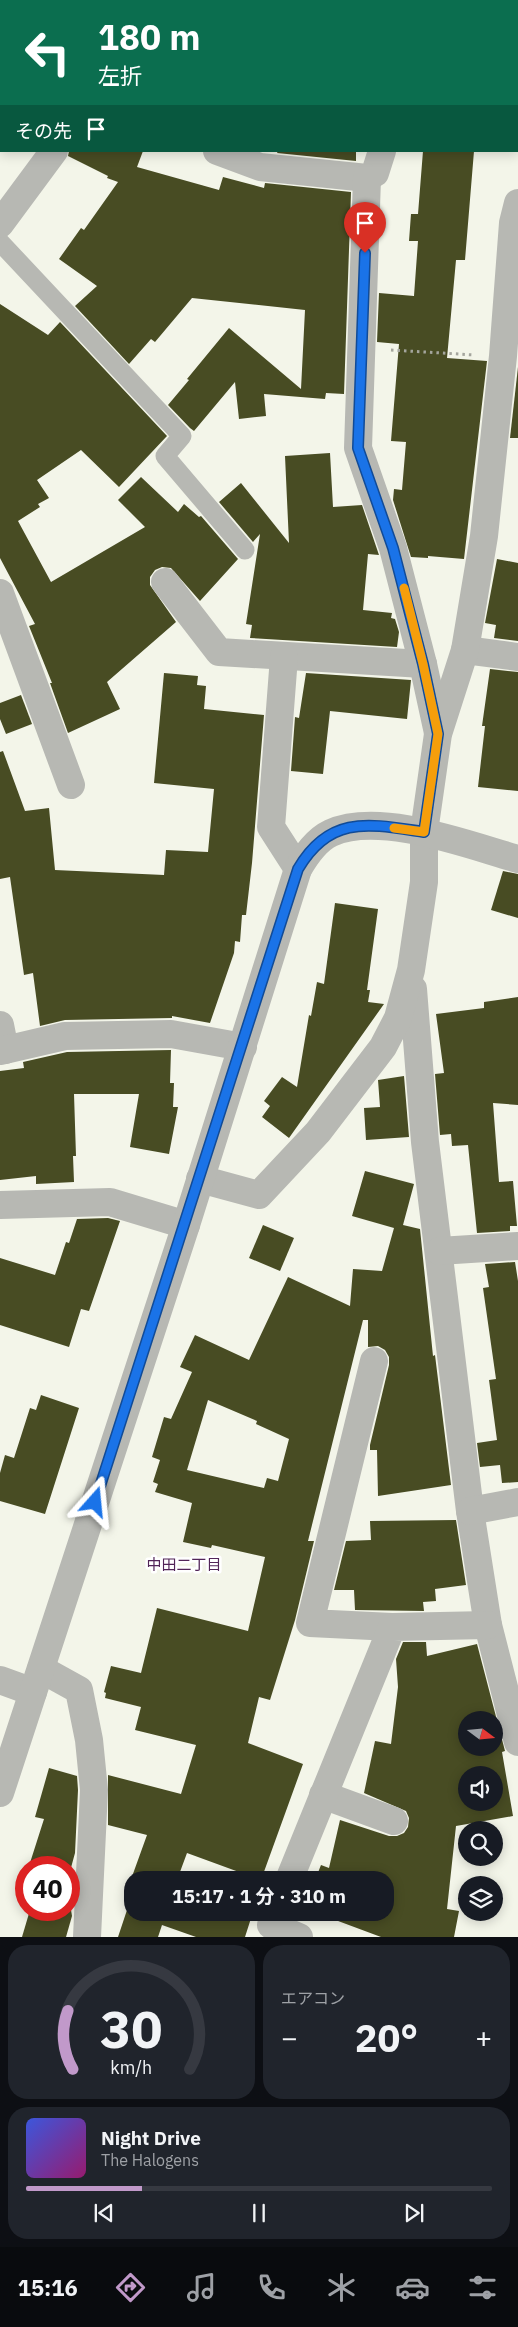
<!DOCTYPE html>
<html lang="ja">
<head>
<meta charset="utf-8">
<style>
  :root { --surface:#171b24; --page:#20242c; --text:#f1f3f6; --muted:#9ea1a6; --line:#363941; --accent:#c199ca }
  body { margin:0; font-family:"IBM Plex Sans","Noto Sans JP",sans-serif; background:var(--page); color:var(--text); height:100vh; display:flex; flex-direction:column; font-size:19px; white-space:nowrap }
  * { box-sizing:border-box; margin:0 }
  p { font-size:16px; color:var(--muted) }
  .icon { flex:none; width:28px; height:28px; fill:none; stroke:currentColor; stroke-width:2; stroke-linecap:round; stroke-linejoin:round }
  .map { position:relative; height:1937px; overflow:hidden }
  .sheet { display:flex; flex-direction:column; gap:8px; padding:8px; background:#0d0f14; flex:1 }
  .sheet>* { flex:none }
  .guide { position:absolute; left:0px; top:0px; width:519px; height:152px; box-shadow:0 2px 12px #0003; background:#0b6e4f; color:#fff; overflow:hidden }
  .needle { width:32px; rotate:106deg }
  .controls { position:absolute; left:458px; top:1711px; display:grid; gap:10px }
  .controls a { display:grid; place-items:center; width:45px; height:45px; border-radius:50%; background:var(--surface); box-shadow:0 2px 12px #0003; font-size:25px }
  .speed { position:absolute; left:15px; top:1856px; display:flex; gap:10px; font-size:25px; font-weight:700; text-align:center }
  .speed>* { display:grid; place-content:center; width:65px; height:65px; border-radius:50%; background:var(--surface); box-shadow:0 2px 12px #0003; line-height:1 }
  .speed .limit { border:8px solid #d22; background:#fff; color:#111 }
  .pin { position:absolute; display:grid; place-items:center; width:42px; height:42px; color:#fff; margin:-51px -21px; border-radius:50% 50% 50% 0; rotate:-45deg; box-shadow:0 0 5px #0007 }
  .pin .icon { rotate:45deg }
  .me { position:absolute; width:55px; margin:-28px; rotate:18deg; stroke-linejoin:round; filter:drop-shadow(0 0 4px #0008) }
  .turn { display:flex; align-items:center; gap:18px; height:105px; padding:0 15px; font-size:22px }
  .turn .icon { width:65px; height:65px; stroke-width:2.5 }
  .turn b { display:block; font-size:35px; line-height:42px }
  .then { display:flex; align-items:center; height:48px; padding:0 15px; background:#0003; gap:10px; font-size:19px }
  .big { font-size:38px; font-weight:700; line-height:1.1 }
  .sheet .card { flex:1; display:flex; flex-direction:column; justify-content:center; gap:8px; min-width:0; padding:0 18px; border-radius:20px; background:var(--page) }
  .sheet .dial { align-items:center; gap:0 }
  .dial svg { height:130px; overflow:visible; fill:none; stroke:var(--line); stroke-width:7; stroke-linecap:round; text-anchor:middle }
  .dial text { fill:var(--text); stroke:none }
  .song { display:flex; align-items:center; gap:15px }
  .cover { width:60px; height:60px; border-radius:8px; background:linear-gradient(135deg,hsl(230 70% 55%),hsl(320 70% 35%)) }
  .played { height:5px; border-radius:2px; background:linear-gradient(90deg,var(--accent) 25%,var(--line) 25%) }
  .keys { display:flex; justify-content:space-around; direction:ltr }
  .heat { display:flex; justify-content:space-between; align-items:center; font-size:28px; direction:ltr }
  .sheet .tiles { flex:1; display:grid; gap:8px; grid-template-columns:1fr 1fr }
  .card:last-child { grid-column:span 2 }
  .trip { position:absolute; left:124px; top:1871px; width:270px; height:50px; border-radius:20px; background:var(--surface); box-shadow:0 2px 12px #0003; font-weight:700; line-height:50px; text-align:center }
  .menu { display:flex; height:80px; justify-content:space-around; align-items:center; background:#090b0e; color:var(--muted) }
  .menu .icon { width:35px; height:35px }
  .menu .on { color:var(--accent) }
  .menu b { font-size:22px; color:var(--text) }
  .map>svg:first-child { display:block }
</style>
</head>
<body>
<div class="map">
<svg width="518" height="1937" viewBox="0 0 518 1937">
  <rect width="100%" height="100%" fill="#f3f5e9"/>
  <g fill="#484c23" fill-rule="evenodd">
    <polygon points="69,151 143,151 137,167 219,190 223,177 264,188 265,183 351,192 344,394 326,393 325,399 264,394 266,416 239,419 235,382 194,431 190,428 168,405 189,380 187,379 229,328 301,389 305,310 192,298 155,342 151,339 129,364 75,306 97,286 59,259 81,228 84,230 118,182 107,178 108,176 68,156"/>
    <polygon points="278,151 356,151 356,161 277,153"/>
    <polygon points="423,151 474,151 465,260 456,260 447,358 487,361 464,559 428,556 428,558 411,557 393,500 394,489 402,490 406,442 391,441 399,344 377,342 379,293 414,296 418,241 409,241 411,214 418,214"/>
    <polygon points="0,304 48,335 60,322 167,436 119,487 81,450 37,480 49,498 38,504 40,507 18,521 51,582 145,527 118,500 141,477 178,512 184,504 199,517 201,516 238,559 200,601 171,568 162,567 155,570 150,577 150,585 176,622 107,682 120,709 68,733 50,683 52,683 29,626 35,624 0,558"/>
    <polygon points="518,367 518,438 510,438"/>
    <polygon points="330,453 333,507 362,505 379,555 368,554 363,610 392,613 391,618 395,619 399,632 397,647 250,638 252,625 246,624 260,534 253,542 219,502 241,483 289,543 285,456"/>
    <polygon points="497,559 518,563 518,641 494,638 496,625 485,623"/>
    <polygon points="490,669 518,672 518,791 478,787 485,726 482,726"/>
    <polygon points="164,673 198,676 197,685 206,686 204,709 264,715 252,863 246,915 242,915 240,942 235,941 234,953 210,1023 172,1016 172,1018 65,1020 40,1026 33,973 24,975 10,877 0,879 0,752 3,751 25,811 49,808 55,870 164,875 166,850 208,852 214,789 154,783"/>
    <polygon points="306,673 411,680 407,719 330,711 323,774 291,771 295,717 299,718"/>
    <polygon points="21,695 32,724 6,734 0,719 0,703"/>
    <polygon points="503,871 518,874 518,918 491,910"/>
    <polygon points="335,903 378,909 367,990 370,990 368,1002 384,1004 289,1138 262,1117 270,1106 264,1101 282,1077 297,1087 309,1015 311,1016 317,982 324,984"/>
    <polygon points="518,997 518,1105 493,1103 499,1182 513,1181 517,1226 510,1226 510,1231 477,1233 468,1145 452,1146 451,1134 440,1135 435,1074 444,1073 436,1014 484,1008 484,1002"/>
    <polygon points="171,1050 170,1083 174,1083 173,1107 178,1107 169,1154 130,1147 139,1094 74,1094 76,1156 73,1156 74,1182 36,1184 36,1176 0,1180 0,1071 24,1068 23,1062 67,1052"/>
    <polygon points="404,1076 409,1137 366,1140 364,1108 380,1107 378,1080"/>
    <path d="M365 1171 414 1184 403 1225 420 1229 433 1356 435 1355 451 1485 378 1496 377 1450H370V1445L389 1365V1357L385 1350 378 1346 368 1347V1320H363L308 1541H314L295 1620 270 1700 259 1697 248 1743 303 1764 261 1880 187 1853 177 1880H132V1898L125 1896 147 1835 108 1825V1775L181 1794 196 1745 135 1730 141 1707 105 1698 106 1693 104 1692 111 1666 141 1673 157 1608 248 1631 265 1557 212 1545 211 1548 183 1542 192 1503 155 1492 158 1484 153 1482 160 1460 152 1457 164 1417 171 1419 192 1372 180 1367 195 1335 249 1360 288 1277 350 1306 353 1269 382 1271 394 1228 352 1216ZM208 1400 257 1421 256 1424 289 1439 278 1481 267 1478 264 1488 187 1470Z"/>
    <polygon points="108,1218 120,1221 89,1311 81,1309 69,1347 0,1325 0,1258 55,1275 66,1242 69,1243 77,1219"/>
    <polygon points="263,1225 294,1238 280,1271 249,1258"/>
    <polygon points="515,1262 518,1281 518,1482 502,1483 500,1465 480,1467 477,1443 497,1440 489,1380 496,1379 483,1288 489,1287 485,1264"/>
    <polygon points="41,1395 79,1408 45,1514 0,1501 0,1473 5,1455 14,1458 30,1408 36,1410"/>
    <polygon points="456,1520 466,1585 435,1589 436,1601 423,1602 424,1611 355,1610 354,1590 334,1590 346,1541 371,1540 370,1521"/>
    <path d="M403 1642H426L427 1656 477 1644 505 1751 502 1752 513 1816 456 1826 447 1909 459 1911 454 1937H381L322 1915 323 1912H385V1880H315L321 1865 329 1868 340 1820 389 1836H397L404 1833 408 1827 409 1818 406 1811 364 1793 375 1741 391 1744 398 1687 396 1659ZM466 1720H494V1748H466ZM466 1775H494V1802H466Z"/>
    <polygon points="49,1768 77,1776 78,1790 75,1853 69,1875 69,1868 29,1866 44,1819 35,1817"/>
    <polygon points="30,1910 71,1910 72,1916 66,1937 22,1937"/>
    <polygon points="127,1910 132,1910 132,1912 253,1912 245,1937 196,1937 162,1925 158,1937 118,1937"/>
  </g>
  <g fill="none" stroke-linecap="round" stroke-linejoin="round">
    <polyline stroke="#a4a59d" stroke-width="3" stroke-dasharray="2.5 4" stroke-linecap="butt" points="391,350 475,355"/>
    <polyline stroke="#b7b8b3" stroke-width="19" points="0,242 182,436 165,456 245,550"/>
    <g stroke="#b7b8b3" stroke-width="28">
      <polyline points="512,0 516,1"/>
      <polyline points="100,1 100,0"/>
      <polyline points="430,1 431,0"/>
      <polyline points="0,59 1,60"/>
      <polyline points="217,151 260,167 367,178 375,173 382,151"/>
      <polyline points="367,178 358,448 393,548 423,664 438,733"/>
      <polyline points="0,224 54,151"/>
      <polyline points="165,582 219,652 423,664"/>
      <polyline points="0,593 71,785"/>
      <polyline points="465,650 518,657"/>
      <polyline points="284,657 271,827 298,869"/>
      <polyline points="413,989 425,1142 470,1511 488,1625 518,1742"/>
      <polyline points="0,1025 5,1050"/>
      <polyline points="0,1051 65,1036 171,1034 243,1047"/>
      <polyline points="200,1179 259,1195 318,1132 383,1047 398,1018 411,970 424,882 424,832 438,734 465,650 484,536 503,356 513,223 518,203"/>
      <polyline points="0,1205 110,1202 186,1225"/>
      <polyline points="439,1251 518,1246"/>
      <polyline points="374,1361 310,1623 392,1627"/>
      <polyline points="470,1511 518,1502"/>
      <polyline points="41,1669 79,1690 89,1740 94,1790 87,1937"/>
      <polyline points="0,1680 33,1692"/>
      <polyline points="323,1795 394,1821"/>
      <polyline points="289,1880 392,1627 488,1625"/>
      <polyline points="271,1925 299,1937"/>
    </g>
    <path stroke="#b7b8b3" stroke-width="28" d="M0 1793 186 1225 298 869C306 855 316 840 331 833 380 811 468 845 518 859"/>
  </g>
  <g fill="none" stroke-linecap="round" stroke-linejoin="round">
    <g stroke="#114b97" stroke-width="12">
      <path id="route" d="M95 1502 298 869C330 814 370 824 424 832L438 734 423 664 393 548 358 448 365 253"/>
    </g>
    <use href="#route" stroke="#1a73e8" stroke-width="9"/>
    <polyline stroke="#f59e0b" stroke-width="9" points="394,828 424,832 438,734 423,664 404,588"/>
  </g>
  <g text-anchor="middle" stroke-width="5" stroke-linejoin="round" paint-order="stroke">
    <g font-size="15" fill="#522558" stroke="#fff">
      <text x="184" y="1570">中田二丁目</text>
    </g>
  </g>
</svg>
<div class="controls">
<a><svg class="needle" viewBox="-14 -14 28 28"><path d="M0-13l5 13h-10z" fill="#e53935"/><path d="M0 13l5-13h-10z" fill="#9ea1a6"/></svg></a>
<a><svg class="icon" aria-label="sound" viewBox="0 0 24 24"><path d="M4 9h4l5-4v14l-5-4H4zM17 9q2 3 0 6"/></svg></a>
<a><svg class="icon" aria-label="search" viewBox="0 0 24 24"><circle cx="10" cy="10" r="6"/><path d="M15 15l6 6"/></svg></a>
<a><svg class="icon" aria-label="layers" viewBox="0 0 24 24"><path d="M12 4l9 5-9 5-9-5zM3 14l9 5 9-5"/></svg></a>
</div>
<div class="speed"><div class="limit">40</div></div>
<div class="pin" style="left:365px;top:253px;background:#d93025"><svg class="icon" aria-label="arrive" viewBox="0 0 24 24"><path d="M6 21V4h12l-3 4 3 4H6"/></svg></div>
<svg class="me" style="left:95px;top:1502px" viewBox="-20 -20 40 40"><path d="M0-17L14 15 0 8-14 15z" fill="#1a73e8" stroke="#fff" stroke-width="4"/></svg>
<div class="trip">15:17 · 1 分 · 310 m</div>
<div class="guide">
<div class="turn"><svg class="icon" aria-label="left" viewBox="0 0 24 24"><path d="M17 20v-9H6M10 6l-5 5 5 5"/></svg><div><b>180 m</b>左折</div></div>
<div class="then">その先<svg class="icon" aria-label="arrive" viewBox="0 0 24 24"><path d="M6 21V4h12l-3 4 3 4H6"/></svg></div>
</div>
</div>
<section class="sheet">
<div class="tiles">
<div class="card dial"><svg viewBox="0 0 100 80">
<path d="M14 69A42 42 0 1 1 86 69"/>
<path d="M14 69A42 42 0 0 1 11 33" stroke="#c199ca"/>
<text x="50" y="56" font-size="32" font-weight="700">30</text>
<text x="50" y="72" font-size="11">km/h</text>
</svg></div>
<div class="card"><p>エアコン</p>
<div class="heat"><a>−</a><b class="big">20°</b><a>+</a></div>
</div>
<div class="card">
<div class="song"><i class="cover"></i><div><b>Night Drive</b><p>The Halogens</p></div></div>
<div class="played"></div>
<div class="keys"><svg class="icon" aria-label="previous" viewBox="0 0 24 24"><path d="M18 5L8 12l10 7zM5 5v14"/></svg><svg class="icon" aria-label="pause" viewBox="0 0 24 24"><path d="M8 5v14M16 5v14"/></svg><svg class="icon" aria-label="next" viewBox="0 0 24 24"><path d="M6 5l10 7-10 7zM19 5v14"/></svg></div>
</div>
</div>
</section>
<nav class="menu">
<b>15:16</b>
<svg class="icon on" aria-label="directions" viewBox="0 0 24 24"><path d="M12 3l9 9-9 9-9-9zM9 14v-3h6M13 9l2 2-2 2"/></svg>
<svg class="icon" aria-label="music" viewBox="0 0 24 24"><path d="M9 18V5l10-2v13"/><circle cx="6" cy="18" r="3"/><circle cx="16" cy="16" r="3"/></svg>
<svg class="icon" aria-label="phone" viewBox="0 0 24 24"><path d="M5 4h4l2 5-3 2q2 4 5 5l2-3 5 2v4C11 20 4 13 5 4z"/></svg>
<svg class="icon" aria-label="climate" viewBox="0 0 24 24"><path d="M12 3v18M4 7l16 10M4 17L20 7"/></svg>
<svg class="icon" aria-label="car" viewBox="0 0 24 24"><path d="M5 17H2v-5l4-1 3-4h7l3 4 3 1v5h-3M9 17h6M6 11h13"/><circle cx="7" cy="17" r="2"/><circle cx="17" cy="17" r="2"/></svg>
<svg class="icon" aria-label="filters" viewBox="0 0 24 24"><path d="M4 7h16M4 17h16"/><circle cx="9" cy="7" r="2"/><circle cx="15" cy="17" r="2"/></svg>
</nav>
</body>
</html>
